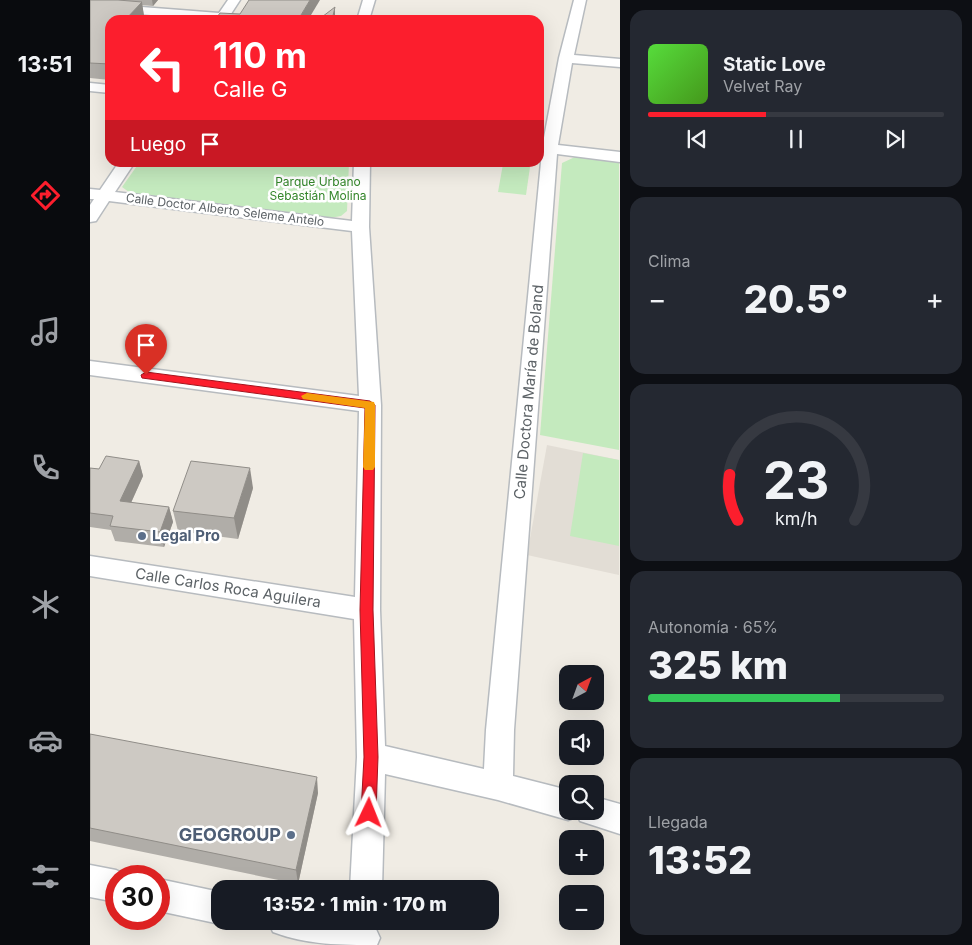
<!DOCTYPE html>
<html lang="es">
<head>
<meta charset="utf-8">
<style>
  :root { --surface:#171b24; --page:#242831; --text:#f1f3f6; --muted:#9ea1a6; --line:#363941; --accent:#fc1e2d }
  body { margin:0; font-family:Inter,sans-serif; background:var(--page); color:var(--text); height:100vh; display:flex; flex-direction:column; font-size:19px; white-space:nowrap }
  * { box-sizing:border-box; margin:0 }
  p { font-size:16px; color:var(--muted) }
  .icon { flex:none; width:28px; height:28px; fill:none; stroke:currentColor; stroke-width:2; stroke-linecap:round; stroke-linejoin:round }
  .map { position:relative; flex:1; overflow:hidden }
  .details { display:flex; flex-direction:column; gap:10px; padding:10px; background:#0d0f14; width:352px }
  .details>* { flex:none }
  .guide { position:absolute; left:15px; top:15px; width:439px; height:152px; border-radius:15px; box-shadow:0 5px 20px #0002; background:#fc1e2d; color:#fff; overflow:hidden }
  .needle { width:32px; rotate:41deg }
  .tools { position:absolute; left:469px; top:665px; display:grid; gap:10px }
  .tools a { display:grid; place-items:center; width:45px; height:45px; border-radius:10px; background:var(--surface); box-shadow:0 5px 20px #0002; font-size:25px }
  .speed { position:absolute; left:15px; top:865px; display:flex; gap:10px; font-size:25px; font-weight:700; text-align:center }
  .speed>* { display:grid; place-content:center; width:65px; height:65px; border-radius:50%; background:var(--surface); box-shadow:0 5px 20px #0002; line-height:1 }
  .speed .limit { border:8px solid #d22; background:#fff; color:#111 }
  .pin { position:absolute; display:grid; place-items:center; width:42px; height:42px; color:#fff; margin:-51px -21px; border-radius:50% 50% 50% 0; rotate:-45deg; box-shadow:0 0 5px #0007 }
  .pin .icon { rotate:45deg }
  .me { position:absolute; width:55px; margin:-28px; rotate:2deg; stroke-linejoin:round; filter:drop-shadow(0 0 4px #0008) }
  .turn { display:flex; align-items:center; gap:18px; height:105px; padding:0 25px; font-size:22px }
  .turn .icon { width:65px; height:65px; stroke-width:2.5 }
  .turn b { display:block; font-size:35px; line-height:42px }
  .then { display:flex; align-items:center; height:48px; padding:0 25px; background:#0003; gap:10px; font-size:19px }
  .big { font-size:38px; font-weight:800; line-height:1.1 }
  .details .card { flex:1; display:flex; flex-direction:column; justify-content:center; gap:8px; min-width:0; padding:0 18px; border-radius:15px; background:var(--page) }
  .details .dial { align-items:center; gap:0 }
  .dial svg { height:130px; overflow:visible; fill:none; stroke:var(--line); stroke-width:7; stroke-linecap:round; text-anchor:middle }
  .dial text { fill:var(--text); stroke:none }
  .song { display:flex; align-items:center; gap:15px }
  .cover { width:60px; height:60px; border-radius:8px; background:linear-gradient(135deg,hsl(110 70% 55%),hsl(100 70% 35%)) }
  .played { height:5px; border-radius:2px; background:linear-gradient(90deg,var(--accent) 40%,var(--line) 40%) }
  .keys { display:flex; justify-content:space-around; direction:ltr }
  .heat { display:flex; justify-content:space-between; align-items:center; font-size:28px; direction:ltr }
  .charge { height:8px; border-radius:4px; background:linear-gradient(90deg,#34c759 65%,var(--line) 0) }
  .trip { position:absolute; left:121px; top:880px; width:288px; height:50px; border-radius:15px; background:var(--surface); box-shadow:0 5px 20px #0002; font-weight:800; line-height:50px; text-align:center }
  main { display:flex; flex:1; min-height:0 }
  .tab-bar { display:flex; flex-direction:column; width:90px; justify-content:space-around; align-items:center; background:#090b0e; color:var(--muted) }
  .tab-bar .icon { width:35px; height:35px }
  .tab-bar .selected { color:var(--accent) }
  .tab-bar b { font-size:22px; color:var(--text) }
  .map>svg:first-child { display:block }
</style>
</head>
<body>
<main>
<nav class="tab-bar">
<b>13:51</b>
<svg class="icon selected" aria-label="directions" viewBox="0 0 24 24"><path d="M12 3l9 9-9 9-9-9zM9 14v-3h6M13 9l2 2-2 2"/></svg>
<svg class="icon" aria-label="music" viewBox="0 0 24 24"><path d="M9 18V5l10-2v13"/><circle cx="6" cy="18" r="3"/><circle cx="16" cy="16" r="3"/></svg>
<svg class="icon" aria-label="phone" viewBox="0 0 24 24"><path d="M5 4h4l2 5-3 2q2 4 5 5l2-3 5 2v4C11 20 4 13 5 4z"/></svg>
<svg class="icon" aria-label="climate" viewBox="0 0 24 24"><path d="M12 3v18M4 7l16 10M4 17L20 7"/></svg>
<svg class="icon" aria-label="car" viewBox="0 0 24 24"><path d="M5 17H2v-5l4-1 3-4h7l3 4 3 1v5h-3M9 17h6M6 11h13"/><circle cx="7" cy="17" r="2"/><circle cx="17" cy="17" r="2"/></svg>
<svg class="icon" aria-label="filters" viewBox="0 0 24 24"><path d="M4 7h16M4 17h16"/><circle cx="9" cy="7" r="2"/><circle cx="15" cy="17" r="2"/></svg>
</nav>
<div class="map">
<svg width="530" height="945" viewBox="0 0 530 945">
  <rect width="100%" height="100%" fill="#f0ece4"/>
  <polygon fill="#e2ddd5" points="457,445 529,460 529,575 437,555"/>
  <g fill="#c4eabe">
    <polygon points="487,156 529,162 529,450 450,435 472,163"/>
    <polygon points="49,163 259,163 257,211 251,216 240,218 43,195 32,187"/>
    <polygon points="413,164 440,167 436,195 408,192"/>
    <polygon points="493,453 529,460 529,546 480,536"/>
  </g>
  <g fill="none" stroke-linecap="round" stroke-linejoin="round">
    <g stroke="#b7bbbf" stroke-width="3">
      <g id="minor">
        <polygon points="138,0 150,0 137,20 0,11 0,3 129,13"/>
        <polygon points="273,0 285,0 279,20 267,20"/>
        <polygon points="484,0 496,0 484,55 530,59 530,67 482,63 468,145 530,152 530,162 467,154 424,730 423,776 478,790 478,811 505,811 505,797 530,804 530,834 490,821 488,816 478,820 408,800 295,774 292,889 260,889 267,757 264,619 0,576 0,556 265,597 269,411 0,375 0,361 269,396 262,231 19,201 6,221 0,222 0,205 4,199 0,199 0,189 10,190 29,162 45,162 25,192 262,221 264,162 280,162 279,227 291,405 290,610 295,746 394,769 396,730 452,152 449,152 449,142 453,143 469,58"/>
        <polygon points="0,83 20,85 20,93 0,91"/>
        <polygon points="0,865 26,870 37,875 26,876 26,902 0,897"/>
        <polygon points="69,879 130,892 130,921 136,921 130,924 69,911"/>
        <path d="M178 921H271L285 927 290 938 287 945C251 945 217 945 183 932Z"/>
      </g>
    </g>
    <use href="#minor" fill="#fff" fill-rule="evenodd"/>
  </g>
  <g fill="#b0ada8">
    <polygon points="0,0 68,0 63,6 52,5 54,16 51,20 20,20 20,80 0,78"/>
    <polygon points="49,461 53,476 41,503 79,507 83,522 74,547 25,541 21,530 0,527 0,468 9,469"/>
    <polygon points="163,488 148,539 88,531 83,511"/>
    <polygon points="0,734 228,793 208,884 0,841"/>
  </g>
  <g fill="#908d88">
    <polygon points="62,0 68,0 63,6"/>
    <polygon points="220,0 230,0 218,20 208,20"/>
    <polygon points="52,2 54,16 51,20 35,20"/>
    <polygon points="245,7 245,20 242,20"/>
    <polygon points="49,461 53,476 35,516 30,501"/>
    <polygon points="160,468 163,488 148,539 144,518"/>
    <polygon points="79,507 83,522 74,547 70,532"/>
    <polygon points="227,777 228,793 208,884 206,870"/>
  </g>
  <g fill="#cdc9c3" stroke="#908d88">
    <polygon points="0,0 28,0 52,2 35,20 20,20 20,64 0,63"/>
    <polygon points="159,0 220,0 208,20 125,20 130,13 150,14"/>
    <polygon points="245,7 242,20 228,20"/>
    <polygon points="16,456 49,461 30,501 79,507 70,532 20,526 23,516 0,513 0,468 9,469"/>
    <polygon points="101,461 160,468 144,518 83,511"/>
    <polygon points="0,734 227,777 206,870 0,828"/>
  </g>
  <polygon fill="#fc1e2d" stroke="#a4141d" points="56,372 280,401 285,405 283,610 288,757 286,813 284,819 279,821 274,819 271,813 274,757 270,610 275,408 52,378 51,375"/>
  <polygon fill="#f59e0b" points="217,393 284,402 285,405 285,467 283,470 275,470 273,467 275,408 213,399 211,396"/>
  <g fill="#5c6f8a" stroke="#fff" stroke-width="2">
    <circle cx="52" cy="536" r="5"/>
    <circle cx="201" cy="835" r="5"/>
  </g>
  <g text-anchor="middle" stroke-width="5" stroke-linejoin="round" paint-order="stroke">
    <g font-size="12" fill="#34862b" stroke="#fff">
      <text x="228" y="186">Parque Urbano<tspan x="228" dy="14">Sebastián Molina</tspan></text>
    </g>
    <g font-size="12" fill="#5c6266" stroke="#fff">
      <text transform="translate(135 210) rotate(7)" y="4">Calle Doctor Alberto Seleme Antelo</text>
    </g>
    <g font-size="15" fill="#5c6266" stroke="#fff">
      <text transform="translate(439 392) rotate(-85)" y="5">Calle Doctora María de Boland</text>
      <text transform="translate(138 588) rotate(9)" y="5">Calle Carlos Roca Aguilera</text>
    </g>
    <g font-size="15" font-weight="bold" fill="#4e5e75" stroke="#fff" text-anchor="start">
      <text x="62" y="541">Legal Pro</text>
    </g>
    <g font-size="18" font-weight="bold" fill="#4e5e75" stroke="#fff" text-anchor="end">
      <text x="191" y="841">GEOGROUP</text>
    </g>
  </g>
</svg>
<div class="tools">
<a><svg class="needle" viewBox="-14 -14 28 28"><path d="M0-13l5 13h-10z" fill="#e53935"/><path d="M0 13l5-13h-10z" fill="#9ea1a6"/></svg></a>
<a><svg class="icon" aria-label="sound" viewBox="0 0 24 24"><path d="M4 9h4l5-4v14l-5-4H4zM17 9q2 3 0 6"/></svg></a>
<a><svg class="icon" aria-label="search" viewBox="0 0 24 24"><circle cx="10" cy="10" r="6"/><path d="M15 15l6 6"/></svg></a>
<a>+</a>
<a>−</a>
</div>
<div class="speed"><div class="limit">30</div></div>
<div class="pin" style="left:56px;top:375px;background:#d93025"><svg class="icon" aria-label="arrive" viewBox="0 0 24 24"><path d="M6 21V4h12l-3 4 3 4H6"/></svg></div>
<svg class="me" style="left:279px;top:813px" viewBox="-20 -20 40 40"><path d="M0-17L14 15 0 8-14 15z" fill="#fc1e2d" stroke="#fff" stroke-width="4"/></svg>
<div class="trip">13:52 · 1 min · 170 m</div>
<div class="guide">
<div class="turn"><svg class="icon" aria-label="left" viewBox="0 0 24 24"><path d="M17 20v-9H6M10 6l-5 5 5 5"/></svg><div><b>110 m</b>Calle G</div></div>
<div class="then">Luego<svg class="icon" aria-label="arrive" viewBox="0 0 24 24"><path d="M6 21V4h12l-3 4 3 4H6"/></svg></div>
</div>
</div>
<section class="details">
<div class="card">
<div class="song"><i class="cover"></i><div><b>Static Love</b><p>Velvet Ray</p></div></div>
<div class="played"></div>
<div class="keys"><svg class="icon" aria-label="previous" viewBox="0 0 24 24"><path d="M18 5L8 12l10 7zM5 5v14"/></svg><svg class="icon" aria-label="pause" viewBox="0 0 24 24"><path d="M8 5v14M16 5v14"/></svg><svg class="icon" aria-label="next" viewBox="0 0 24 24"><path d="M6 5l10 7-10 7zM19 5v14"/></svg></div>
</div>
<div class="card"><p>Clima</p>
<div class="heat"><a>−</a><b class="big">20.5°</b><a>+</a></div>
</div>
<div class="card dial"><svg viewBox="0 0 100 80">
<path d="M14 69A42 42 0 1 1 86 69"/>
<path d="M14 69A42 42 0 0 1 9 41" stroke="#fc1e2d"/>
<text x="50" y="56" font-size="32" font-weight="700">23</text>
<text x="50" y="72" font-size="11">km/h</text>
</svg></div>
<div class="card"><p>Autonomía · 65%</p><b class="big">325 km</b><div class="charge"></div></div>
<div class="card"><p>Llegada</p><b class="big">13:52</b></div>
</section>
</main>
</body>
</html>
